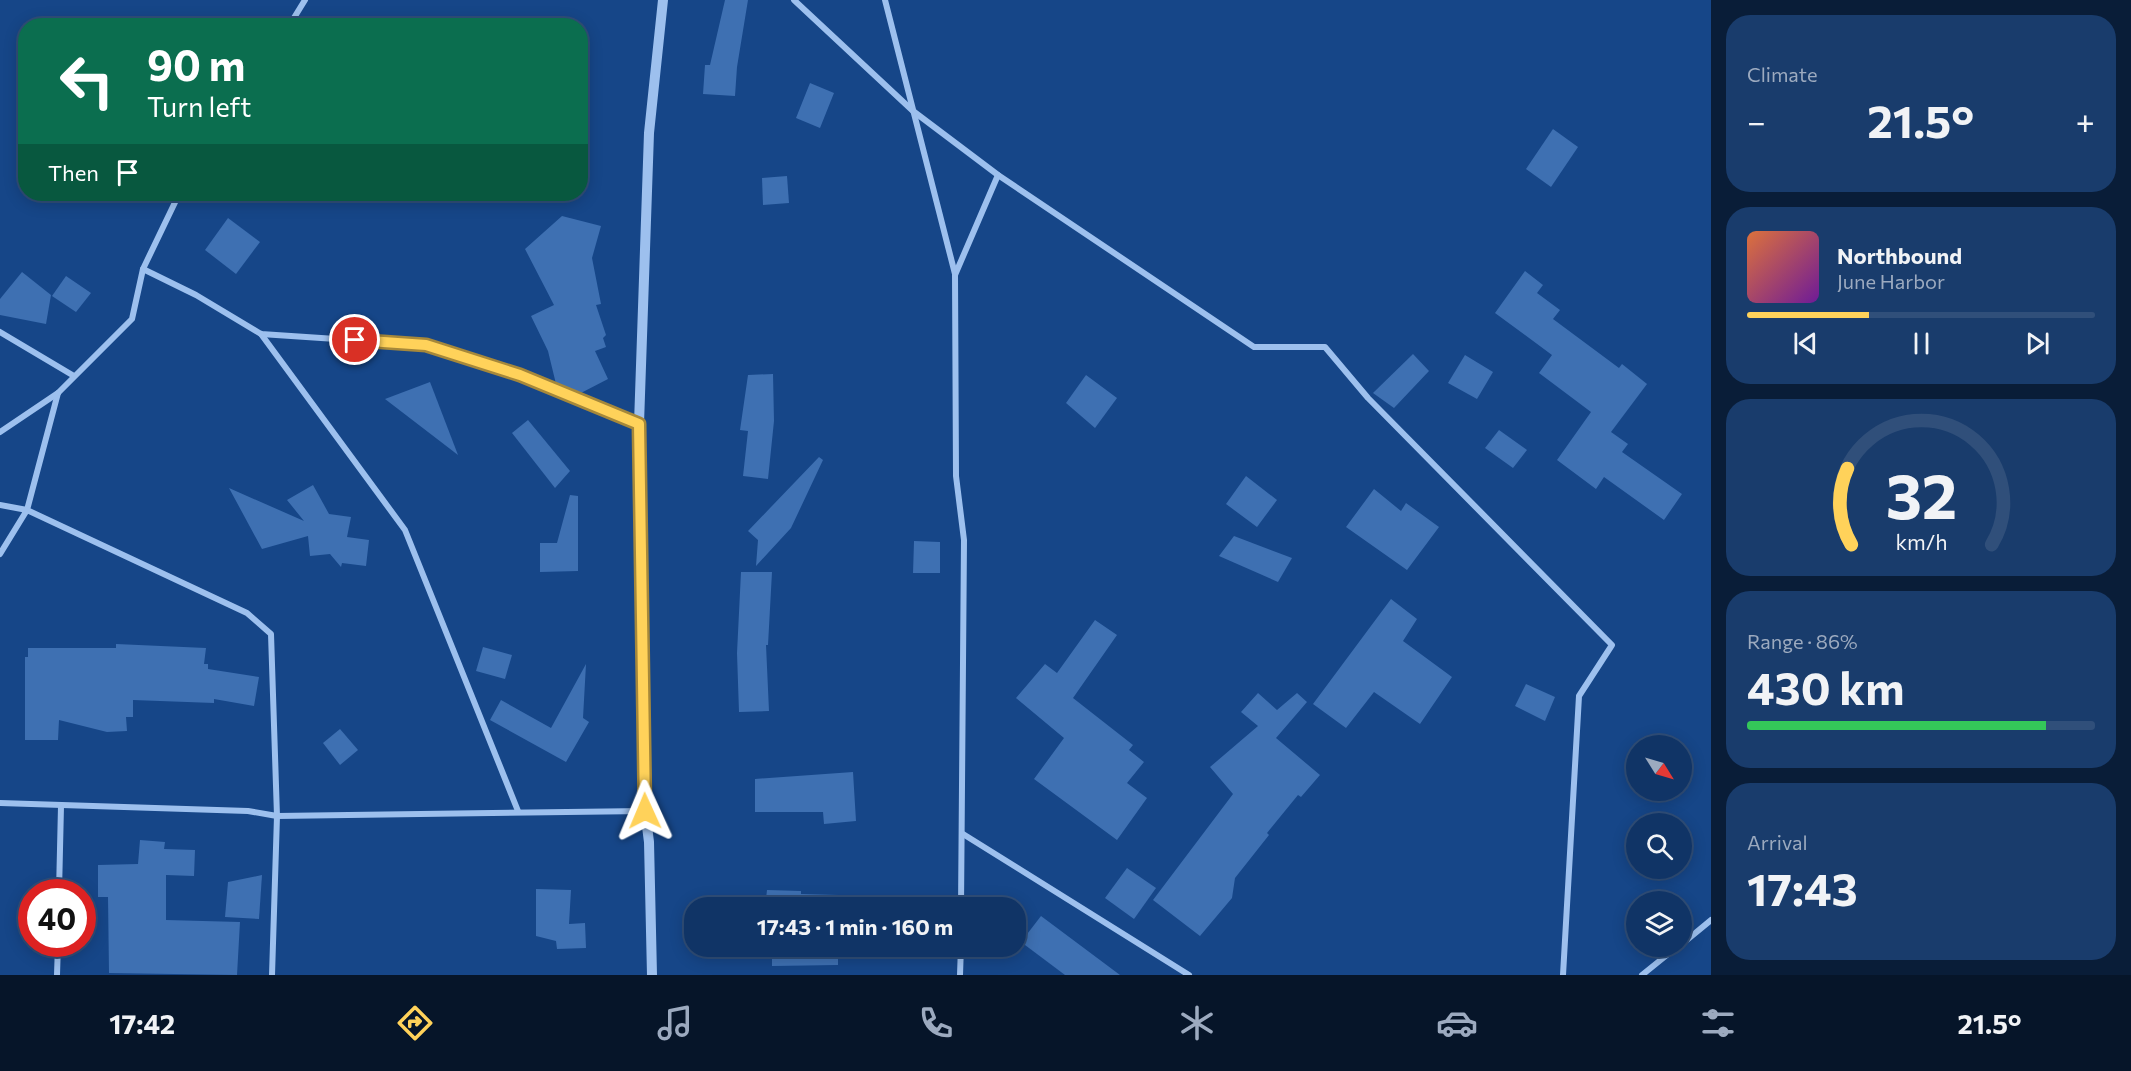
<!DOCTYPE html>
<html lang="en">
<head>
<meta charset="utf-8">
<style>
  :root { --surface:#103466; --page:#193c6c; --text:#f1f3f6; --muted:#9caabf; --line:#304f7a; --accent:#ffd25a }
  body { margin:0; font-family:Commissioner,sans-serif; background:var(--page); color:var(--text); height:100vh; display:flex; flex-direction:column; font-size:22px; white-space:nowrap }
  * { box-sizing:border-box; margin:0 }
  p { font-size:20px; color:var(--muted) }
  .icon { flex:none; width:33px; height:33px; fill:none; stroke:currentColor; stroke-width:2; stroke-linecap:round; stroke-linejoin:round }
  .map { position:relative; flex:1; overflow:hidden }
  .sheet { display:flex; flex-direction:column; gap:15px; padding:15px; background:#091d38; width:420px }
  .sheet>* { flex:none }
  .hud { position:absolute; left:18px; top:18px; width:570px; height:183px; border-radius:24px; box-shadow:0 3px 15px #0003,0 0 0 2px var(--line); background:#0b6e4f; color:#fff; overflow:hidden }
  .needle { width:39px; rotate:127deg }
  .tools { position:absolute; left:1626px; top:735px; display:grid; gap:12px }
  .tools a { display:grid; place-items:center; width:66px; height:66px; border-radius:50%; background:var(--surface); box-shadow:0 3px 15px #0003,0 0 0 2px var(--line); font-size:30px }
  .speed { position:absolute; left:18px; top:879px; display:flex; gap:12px; font-size:30px; font-weight:700; text-align:center }
  .speed>* { display:grid; place-content:center; width:78px; height:78px; border-radius:50%; background:var(--surface); box-shadow:0 3px 15px #0003,0 0 0 2px var(--line); line-height:1 }
  .speed .limit { border:9px solid #d22; background:#fff; color:#111 }
  .pin { position:absolute; display:grid; place-items:center; width:51px; height:51px; color:#fff; margin:-26px; border:3px solid #fff; border-radius:50%; box-shadow:0 2px 6px #0007 }
  .me { position:absolute; width:66px; margin:-33px; rotate:359deg; stroke-linejoin:round; filter:drop-shadow(0 0 4px #0008) }
  .turn { display:flex; align-items:center; gap:21px; height:126px; padding:0 30px; font-size:27px }
  .turn .icon { width:78px; height:78px; stroke-width:2.5 }
  .turn b { display:block; font-size:42px; line-height:51px }
  .then { display:flex; align-items:center; height:57px; padding:0 30px; background:#0003; gap:12px; font-size:22px }
  .big { font-size:45px; font-weight:700; line-height:1.1 }
  .sheet .tile { flex:1; display:flex; flex-direction:column; justify-content:center; gap:9px; min-width:0; padding:0 21px; border-radius:24px; background:var(--page) }
  .sheet .dial { align-items:center; gap:0 }
  .dial svg { height:156px; overflow:visible; fill:none; stroke:var(--line); stroke-width:7; stroke-linecap:round; text-anchor:middle }
  .dial text { fill:var(--text); stroke:none }
  .song { display:flex; align-items:center; gap:18px }
  .cover { width:72px; height:72px; border-radius:9px; background:linear-gradient(135deg,hsl(20 70% 55%),hsl(280 70% 35%)) }
  .played { height:6px; border-radius:3px; background:linear-gradient(90deg,var(--accent) 35%,var(--line) 35%) }
  .keys { display:flex; justify-content:space-around; direction:ltr }
  .heat { display:flex; justify-content:space-between; align-items:center; font-size:33px; direction:ltr }
  .charge { height:9px; border-radius:4px; background:linear-gradient(90deg,#34c759 86%,var(--line) 0) }
  .trip { position:absolute; left:684px; top:897px; width:342px; height:60px; border-radius:24px; background:var(--surface); box-shadow:0 3px 15px #0003,0 0 0 2px var(--line); font-weight:700; line-height:60px; text-align:center }
  .menu { display:flex; height:96px; justify-content:space-around; align-items:center; background:#061529; color:var(--muted) }
  .menu .icon { width:42px; height:42px }
  .menu .on { color:var(--accent) }
  .menu b { font-size:27px; color:var(--text) }
  main { display:flex; flex:1; min-height:0 }
  .map>svg:first-child { display:block }
</style>
</head>
<body>
<main>
<div class="map">
<svg width="1711" height="975" viewBox="0 0 1711 975">
  <rect width="100%" height="100%" fill="#164688"/>
  <g fill="#3e70b2">
    <polygon points="725,0 748,0 737,67 735,96 703,94 705,65 710,65"/>
    <polygon points="810,83 834,93 820,128 796,118"/>
    <polygon points="1553,129 1578,147 1551,187 1526,169"/>
    <polygon points="787,176 789,203 763,205 762,178"/>
    <polygon points="562,216 601,226 592,258 601,304 596,305 606,335 603,338 606,347 595,351 608,379 579,394 556,384 548,351 531,316 554,305 525,249"/>
    <polygon points="228,218 260,242 236,274 205,250"/>
    <polygon points="1525,271 1543,285 1537,293 1560,310 1553,319 1619,368 1622,364 1647,384 1611,432 1628,444 1622,452 1682,494 1664,520 1604,477 1596,489 1557,460 1591,412 1539,373 1552,355 1495,313"/>
    <polygon points="22,272 51,295 46,324 0,315 0,299"/>
    <polygon points="66,276 91,293 76,312 52,296"/>
    <polygon points="1413,354 1429,371 1394,408 1373,393"/>
    <polygon points="1465,355 1493,372 1477,399 1448,383"/>
    <polygon points="773,374 774,421 768,479 743,476 748,431 740,430 748,375"/>
    <polygon points="1086,375 1117,398 1095,428 1066,403"/>
    <polygon points="430,382 458,455 385,399"/>
    <polygon points="528,420 570,471 555,488 512,433"/>
    <polygon points="1499,430 1527,450 1513,468 1485,448"/>
    <polygon points="819,457 823,460 791,528 756,566 758,540 748,531"/>
    <polygon points="1246,476 1277,500 1257,527 1226,504"/>
    <polygon points="313,485 329,514 351,517 347,537 369,540 366,566 342,563 341,567 330,554 310,556 308,536 262,549 229,488 304,521 287,500"/>
    <polygon points="1374,489 1401,511 1406,503 1439,527 1407,570 1346,527"/>
    <polygon points="570,495 578,496 578,571 540,572 540,543 557,543"/>
    <polygon points="1234,536 1292,558 1278,582 1219,556"/>
    <polygon points="914,541 940,542 940,573 913,573"/>
    <polygon points="741,572 772,572 768,645 766,645 769,711 739,712 737,653"/>
    <polygon points="1391,599 1417,619 1403,641 1452,677 1420,724 1374,692 1346,728 1313,704"/>
    <polygon points="1095,620 1117,635 1073,698 1133,745 1129,750 1144,762 1127,783 1147,798 1117,840 1034,779 1064,738 1016,698 1045,664 1057,673"/>
    <polygon points="116,644 206,648 204,664 208,664 208,669 259,677 254,706 214,699 214,703 133,700 133,717 126,717 127,731 107,732 59,720 58,740 25,740 25,657 28,657 28,648 116,648"/>
    <polygon points="483,647 512,655 505,679 476,671"/>
    <polygon points="586,664 583,718 589,722 566,762 490,720 501,700 551,728"/>
    <polygon points="1526,684 1555,697 1545,721 1515,706"/>
    <polygon points="1258,693 1277,710 1297,693 1307,702 1276,738 1320,775 1301,797 1298,795 1267,833 1269,835 1235,878 1232,898 1200,936 1153,900 1233,794 1210,767 1258,726 1241,712"/>
    <polygon points="340,729 358,750 340,765 323,743"/>
    <polygon points="853,772 856,821 824,824 823,812 755,812 755,779"/>
    <polygon points="140,840 165,842 164,849 195,850 194,876 166,875 166,920 240,922 237,975 109,973 108,897 98,897 98,865 138,864"/>
    <polygon points="1127,868 1156,888 1134,919 1105,898"/>
    <polygon points="262,875 259,919 225,917 228,882"/>
    <polygon points="536,889 571,890 569,924 585,923 586,948 557,949 556,941 536,936"/>
    <polygon points="767,890 801,891 801,894 839,895 838,908 765,908"/>
    <polygon points="1041,916 1120,975 1065,975 1021,942"/>
    <polygon points="761,946 838,946 838,965 772,966 772,954 761,953"/>
    <rect x="971" y="946" width="27" height="12"/>
  </g>
  <g fill="none" stroke-linecap="round" stroke-linejoin="round">
    <g stroke="#9dc0ee" stroke-width="6">
      <polyline points="794,0 913,111 998,175 1254,347 1325,347 1368,398 1612,645 1579,696 1563,975"/>
      <polyline points="885,0 955,274"/>
      <polyline points="289,26 305,0"/>
      <polyline points="179,194 143,269 132,319 58,393 27,510 247,613 271,634 277,816 272,975"/>
      <polyline points="143,269 196,295 261,334 426,345 520,375 639,424"/>
      <polyline points="0,332 74,376"/>
      <polyline points="261,334 405,530 518,811"/>
      <polyline points="0,432 58,393"/>
      <polyline points="0,505 27,510 0,554"/>
      <polyline points="0,803 248,811 277,816 645,811"/>
      <polyline points="963,834 1189,975"/>
      <polyline points="59,892 61,806"/>
      <polyline points="961,908 964,540 956,476 955,275 998,175"/>
      <polyline points="1682,944 1711,920"/>
      <polyline points="57,975 58,944"/>
      <polyline points="960,975 961,946"/>
      <polyline points="1642,975 1678,946"/>
    </g>
    <polyline stroke="#9dc0ee" stroke-width="10" points="652,975 649,842 645,811 639,424 649,133 663,0"/>
  </g>
  <g fill="none" stroke-linecap="round" stroke-linejoin="round">
    <g stroke="#a6883a" stroke-width="15">
      <polyline id="route" points="355,340 426,345 520,375 639,424 645,811"/>
    </g>
    <use href="#route" stroke="#ffd25a" stroke-width="10"/>
  </g>
</svg>
<div class="tools">
<a><svg class="needle" viewBox="-14 -14 28 28"><path d="M0-13l5 13h-10z" fill="#e53935"/><path d="M0 13l5-13h-10z" fill="#9caabf"/></svg></a>
<a><svg class="icon" aria-label="search" viewBox="0 0 24 24"><circle cx="10" cy="10" r="6"/><path d="M15 15l6 6"/></svg></a>
<a><svg class="icon" aria-label="layers" viewBox="0 0 24 24"><path d="M12 4l9 5-9 5-9-5zM3 14l9 5 9-5"/></svg></a>
</div>
<div class="speed"><div class="limit">40</div></div>
<div class="pin" style="left:355px;top:340px;background:#d93025"><svg class="icon" aria-label="arrive" viewBox="0 0 24 24"><path d="M6 21V4h12l-3 4 3 4H6"/></svg></div>
<svg class="me" style="left:645px;top:811px" viewBox="-20 -20 40 40"><path d="M0-17L14 15 0 8-14 15z" fill="#ffd25a" stroke="#fff" stroke-width="4"/></svg>
<div class="trip">17:43 · 1 min · 160 m</div>
<div class="hud">
<div class="turn"><svg class="icon" aria-label="left" viewBox="0 0 24 24"><path d="M17 20v-9H6M10 6l-5 5 5 5"/></svg><div><b>90 m</b>Turn left</div></div>
<div class="then">Then<svg class="icon" aria-label="arrive" viewBox="0 0 24 24"><path d="M6 21V4h12l-3 4 3 4H6"/></svg></div>
</div>
</div>
<section class="sheet">
<div class="tile"><p>Climate</p>
<div class="heat"><a>−</a><b class="big">21.5°</b><a>+</a></div>
</div>
<div class="tile">
<div class="song"><i class="cover"></i><div><b>Northbound</b><p>June Harbor</p></div></div>
<div class="played"></div>
<div class="keys"><svg class="icon" aria-label="previous" viewBox="0 0 24 24"><path d="M18 5L8 12l10 7zM5 5v14"/></svg><svg class="icon" aria-label="pause" viewBox="0 0 24 24"><path d="M8 5v14M16 5v14"/></svg><svg class="icon" aria-label="next" viewBox="0 0 24 24"><path d="M6 5l10 7-10 7zM19 5v14"/></svg></div>
</div>
<div class="tile dial"><svg viewBox="0 0 100 80">
<path d="M14 69A42 42 0 1 1 86 69"/>
<path d="M14 69A42 42 0 0 1 12 30" stroke="#ffd25a"/>
<text x="50" y="56" font-size="32" font-weight="700">32</text>
<text x="50" y="72" font-size="11">km/h</text>
</svg></div>
<div class="tile"><p>Range · 86%</p><b class="big">430 km</b><div class="charge"></div></div>
<div class="tile"><p>Arrival</p><b class="big">17:43</b></div>
</section>
</main>
<nav class="menu">
<b>17:42</b>
<svg class="icon on" aria-label="directions" viewBox="0 0 24 24"><path d="M12 3l9 9-9 9-9-9zM9 14v-3h6M13 9l2 2-2 2"/></svg>
<svg class="icon" aria-label="music" viewBox="0 0 24 24"><path d="M9 18V5l10-2v13"/><circle cx="6" cy="18" r="3"/><circle cx="16" cy="16" r="3"/></svg>
<svg class="icon" aria-label="phone" viewBox="0 0 24 24"><path d="M5 4h4l2 5-3 2q2 4 5 5l2-3 5 2v4C11 20 4 13 5 4z"/></svg>
<svg class="icon" aria-label="climate" viewBox="0 0 24 24"><path d="M12 3v18M4 7l16 10M4 17L20 7"/></svg>
<svg class="icon" aria-label="car" viewBox="0 0 24 24"><path d="M5 17H2v-5l4-1 3-4h7l3 4 3 1v5h-3M9 17h6M6 11h13"/><circle cx="7" cy="17" r="2"/><circle cx="17" cy="17" r="2"/></svg>
<svg class="icon" aria-label="filters" viewBox="0 0 24 24"><path d="M4 7h16M4 17h16"/><circle cx="9" cy="7" r="2"/><circle cx="15" cy="17" r="2"/></svg>
<b>21.5°</b>
</nav>
</body>
</html>
